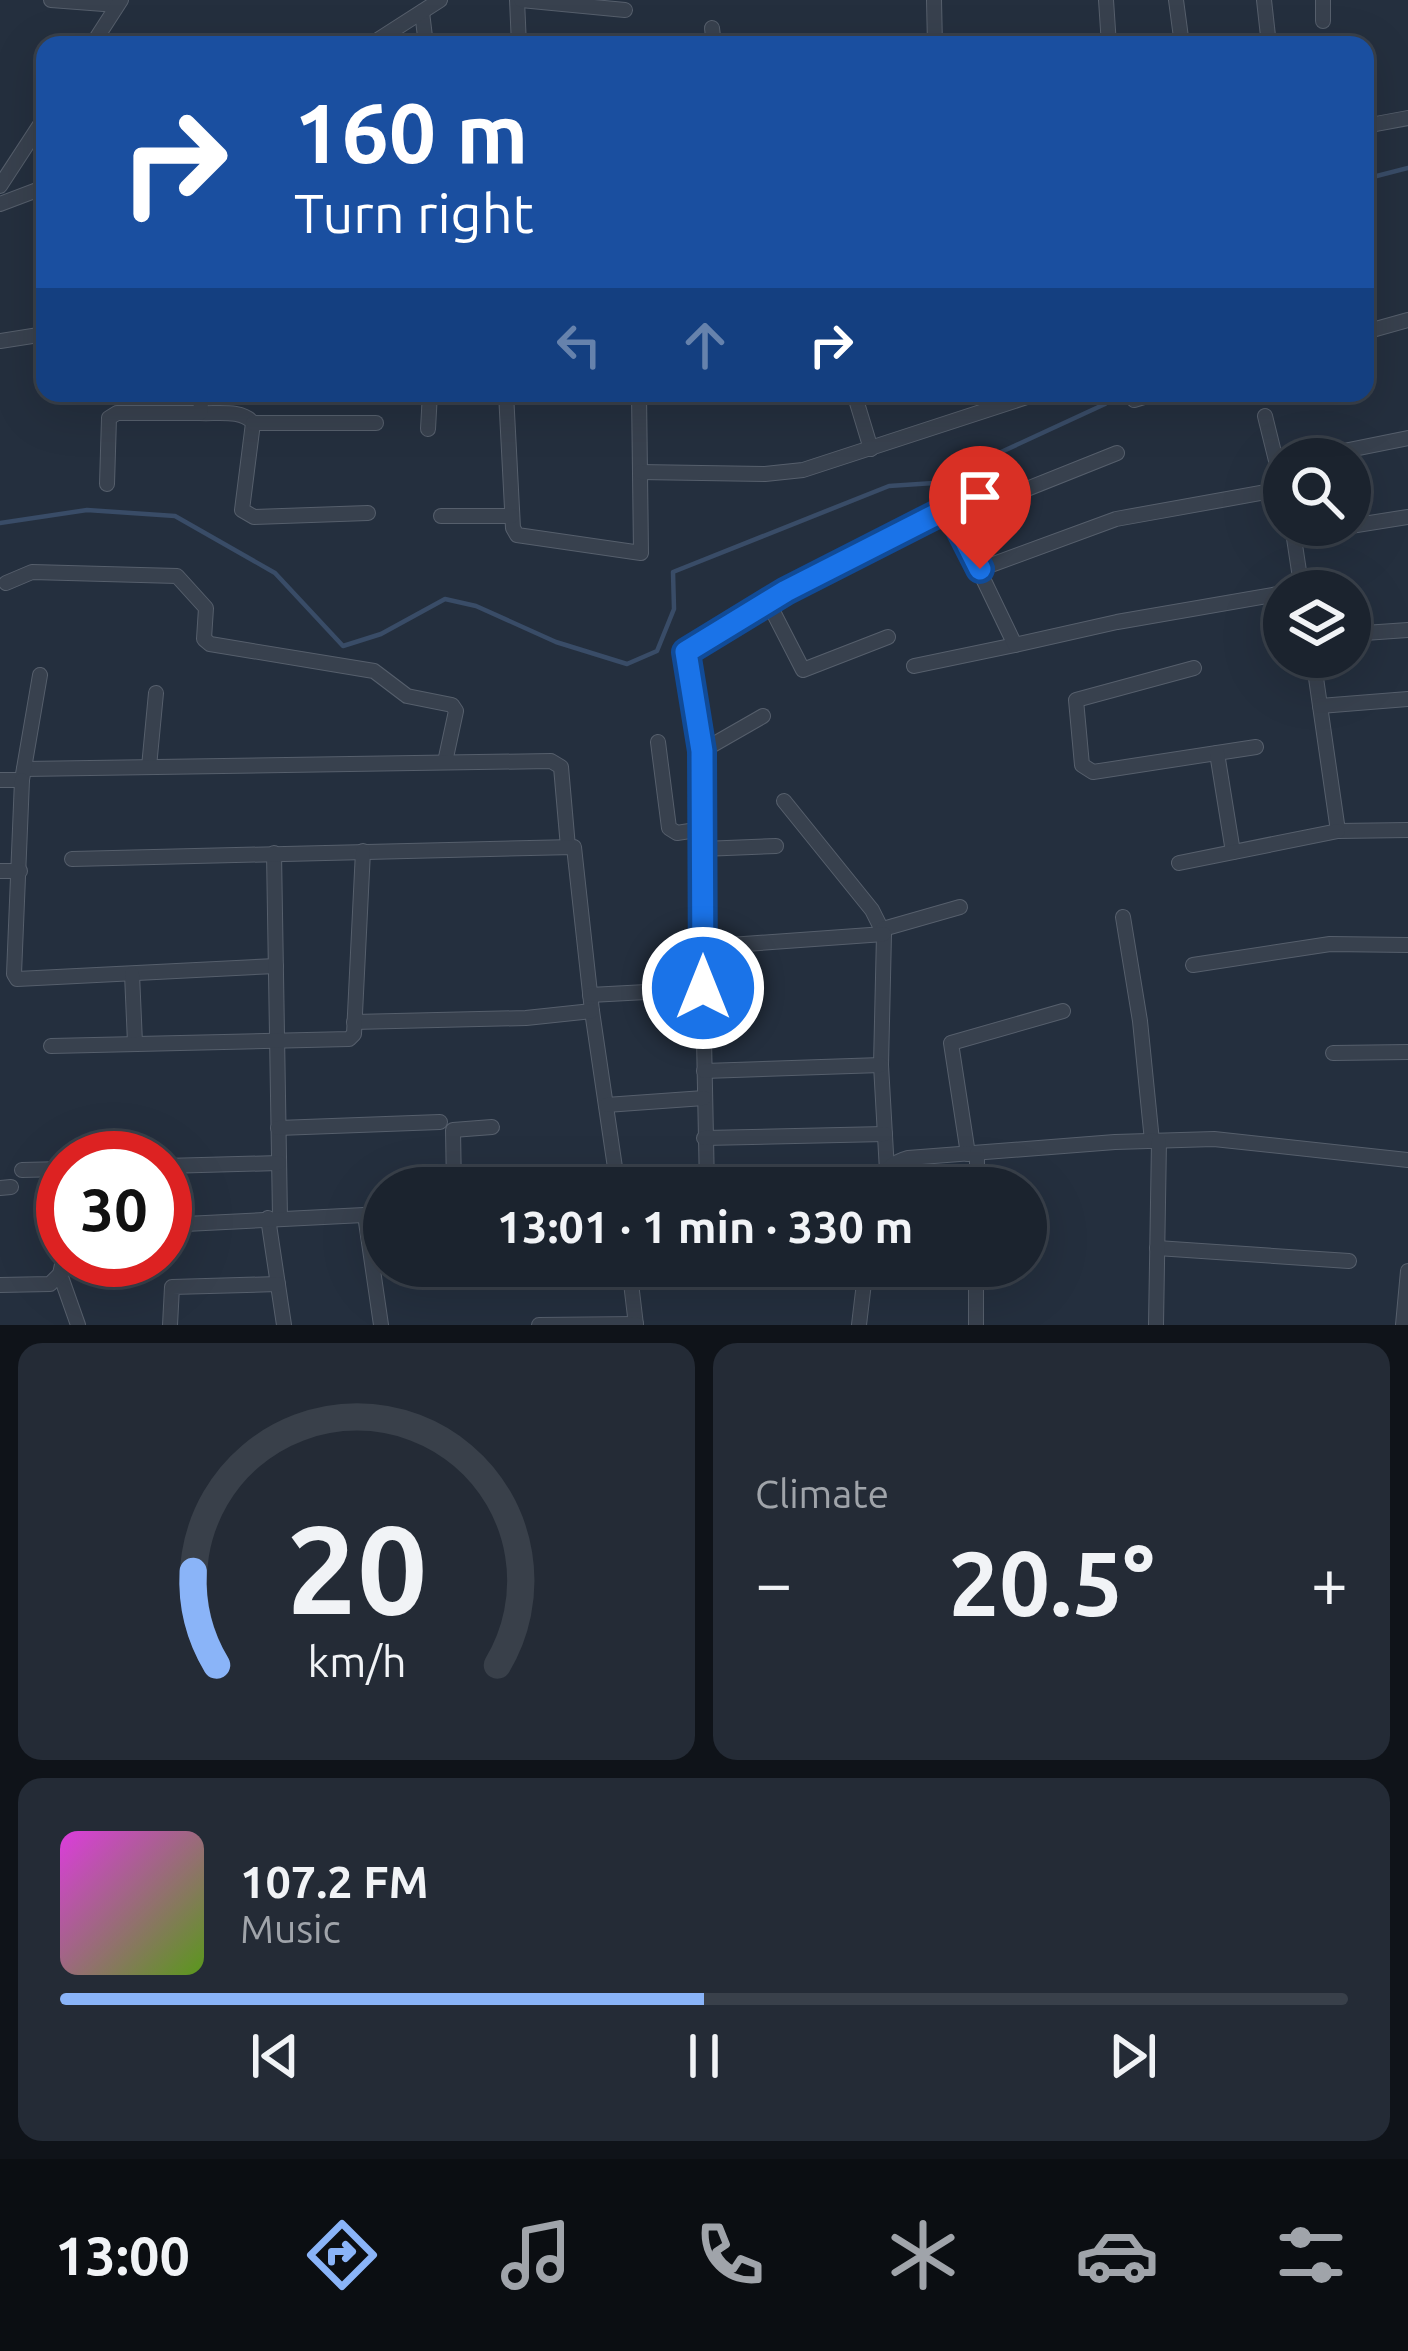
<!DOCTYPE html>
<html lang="en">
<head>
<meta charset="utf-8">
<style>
  :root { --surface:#1b232e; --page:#242b36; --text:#f1f3f6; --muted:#a0a4aa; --line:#39404a; --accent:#8ab4f8 }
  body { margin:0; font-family:Ubuntu,sans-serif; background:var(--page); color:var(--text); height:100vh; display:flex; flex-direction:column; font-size:45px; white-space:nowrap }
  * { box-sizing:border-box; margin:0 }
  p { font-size:39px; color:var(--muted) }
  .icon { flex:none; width:66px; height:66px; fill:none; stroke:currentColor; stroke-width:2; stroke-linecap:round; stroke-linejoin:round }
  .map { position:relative; height:1325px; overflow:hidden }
  .details { display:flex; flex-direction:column; gap:18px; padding:18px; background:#0f1319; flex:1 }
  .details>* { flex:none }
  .guide { position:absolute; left:36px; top:36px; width:1338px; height:366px; border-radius:24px; box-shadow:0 12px 48px #0002,0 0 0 3px var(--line); background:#1a4fa0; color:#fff; overflow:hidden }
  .controls { position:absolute; left:1263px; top:438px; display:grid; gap:24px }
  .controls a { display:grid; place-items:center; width:108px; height:108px; border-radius:50%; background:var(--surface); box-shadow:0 12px 48px #0002,0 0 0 3px var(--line); font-size:60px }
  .speed { position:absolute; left:36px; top:1131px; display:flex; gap:24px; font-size:60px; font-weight:700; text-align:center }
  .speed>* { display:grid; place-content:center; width:156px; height:156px; border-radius:50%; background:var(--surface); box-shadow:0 12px 48px #0002,0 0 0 3px var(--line); line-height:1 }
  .speed .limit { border:18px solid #d22; background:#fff; color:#111 }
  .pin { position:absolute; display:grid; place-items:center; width:102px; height:102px; color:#fff; margin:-123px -51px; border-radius:50% 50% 50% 0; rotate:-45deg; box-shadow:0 0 12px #0007 }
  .pin .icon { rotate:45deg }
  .me { position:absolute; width:132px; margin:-66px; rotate:0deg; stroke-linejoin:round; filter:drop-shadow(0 0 9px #0008) }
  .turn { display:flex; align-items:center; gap:42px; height:252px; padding:0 60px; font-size:54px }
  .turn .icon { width:156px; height:156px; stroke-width:2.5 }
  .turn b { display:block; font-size:84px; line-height:102px }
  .lanes { display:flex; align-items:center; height:114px; padding:0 60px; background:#0003; justify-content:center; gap:60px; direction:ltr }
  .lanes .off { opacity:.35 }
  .big { font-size:90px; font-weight:700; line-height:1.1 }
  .details .card { flex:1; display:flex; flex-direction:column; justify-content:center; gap:18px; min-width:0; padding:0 42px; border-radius:24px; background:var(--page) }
  .details .dial { align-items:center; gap:0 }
  .dial svg { height:312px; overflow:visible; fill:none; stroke:var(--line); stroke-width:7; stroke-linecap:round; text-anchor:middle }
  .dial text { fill:var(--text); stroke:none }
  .song { display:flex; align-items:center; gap:36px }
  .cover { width:144px; height:144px; border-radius:18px; background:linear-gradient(135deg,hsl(300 70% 55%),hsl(90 70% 35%)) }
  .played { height:12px; border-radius:6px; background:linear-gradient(90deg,var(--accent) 50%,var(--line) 50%) }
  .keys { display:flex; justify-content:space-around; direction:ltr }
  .heat { display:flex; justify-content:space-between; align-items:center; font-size:66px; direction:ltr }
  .details .tiles { flex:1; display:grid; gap:18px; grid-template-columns:1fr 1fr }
  .card:last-child { grid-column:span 2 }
  .trip { position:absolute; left:363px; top:1167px; width:684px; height:120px; border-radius:60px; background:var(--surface); box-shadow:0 12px 48px #0002,0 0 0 3px var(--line); font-weight:700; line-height:120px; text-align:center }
  .menu { display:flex; height:192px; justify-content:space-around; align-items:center; background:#0b0e12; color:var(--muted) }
  .menu .icon { width:84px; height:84px }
  .menu .on { color:var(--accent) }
  .menu b { font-size:54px; color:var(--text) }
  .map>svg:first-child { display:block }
</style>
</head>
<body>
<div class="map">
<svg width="1408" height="1325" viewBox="0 0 1408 1325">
  <rect width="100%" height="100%" fill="#242f3e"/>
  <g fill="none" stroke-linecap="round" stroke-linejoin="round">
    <g stroke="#394c67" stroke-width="4.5">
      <polyline points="1365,179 1408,168"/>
      <polyline points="0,523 87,510 175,516 275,573 343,646 381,634 445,599 476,606 556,642 627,664 657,651 674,609 673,572 889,486 934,483 1105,404 1114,393"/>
    </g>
    <g stroke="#565f6c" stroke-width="16">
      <g id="minor">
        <polyline points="51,0 117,5"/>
        <polyline points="517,0 519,45"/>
        <polyline points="521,0 625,10"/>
        <polyline points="934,0 935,45"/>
        <polyline points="1106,0 1109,45"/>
        <polyline points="1176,0 1182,45"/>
        <polyline points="1264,0 1269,45"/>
        <polyline points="1323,0 1323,21"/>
        <polyline points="422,12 426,45"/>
        <polyline points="712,28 714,45"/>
        <polyline points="92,45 121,0"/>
        <polyline points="370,45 440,0"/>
        <polyline points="1365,126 1408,118"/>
        <polyline points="0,186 45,117"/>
        <polyline points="0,204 45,187"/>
        <polyline points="1365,332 1408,320"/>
        <polyline points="0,341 45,334"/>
        <polyline points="506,393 513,528 517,535 641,553 639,393"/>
        <polyline points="854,393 871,449"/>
        <polyline points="1134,400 1157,393"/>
        <path d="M200 413C217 414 242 409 253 423L242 510 254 517 368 513"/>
        <polyline points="253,423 376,423"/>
        <polyline points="428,429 430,393"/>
        <polyline points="1304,459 1408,438"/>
        <polyline points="640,472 765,474 803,470 1039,393"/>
        <polyline points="107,484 109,418 117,413 200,413 202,393"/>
        <polyline points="441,516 512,516"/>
        <polyline points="954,518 1117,453"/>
        <polyline points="1292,525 1302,591"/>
        <polyline points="1294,535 1408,517"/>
        <polyline points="980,569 1116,519 1283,489 1265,416"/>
        <polyline points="6,583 32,572 177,576 206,608 204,639 210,644 374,671 407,696 452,705 456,711 445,762"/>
        <polyline points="768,602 803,670 888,637"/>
        <polyline points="1350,634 1408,630"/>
        <polyline points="1313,657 1338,831 1408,830"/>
        <polyline points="914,666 1015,645"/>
        <polyline points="1194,668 1076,700 1082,765 1093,772 1256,747"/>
        <polyline points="1320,706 1408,699"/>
        <polyline points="658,742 669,828 677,833 702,829"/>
        <polyline points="702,751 763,716"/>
        <polyline points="1217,753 1233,852"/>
        <polyline points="149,767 156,693"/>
        <polyline points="24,769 551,761 561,767 568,847"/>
        <polyline points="0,780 22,780 40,675"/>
        <polyline points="22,780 14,974 17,979 276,966"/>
        <polyline points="784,801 872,910 884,934 881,1065 887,1171"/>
        <polyline points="702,849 776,846"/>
        <polyline points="274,853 280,1217"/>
        <polyline points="72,859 574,847 592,1011 618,1188"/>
        <polyline points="1179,863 1338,831"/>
        <polyline points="0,871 20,871"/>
        <polyline points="1123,917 1140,1021 1152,1141"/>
        <polyline points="883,929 960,907"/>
        <polyline points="703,947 884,934"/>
        <polyline points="1193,965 1330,944 1408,945"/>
        <polyline points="132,974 135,1043"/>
        <polyline points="703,989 702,751 686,652 786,591 949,508 1015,645 1117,622 1284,593"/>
        <polyline points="590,995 703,989 707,1188"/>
        <polyline points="354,1022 526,1018 592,1011"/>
        <polyline points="51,1046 349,1039 354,1034 363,851"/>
        <polyline points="1333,1053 1408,1052"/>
        <polyline points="704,1071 881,1065"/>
        <polyline points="606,1105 704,1098"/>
        <polyline points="278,1128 440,1122"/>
        <polyline points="704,1138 885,1134"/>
        <polyline points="968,1154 951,1043 1063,1011"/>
        <polyline points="165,1166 279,1163"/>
        <polyline points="22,1170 63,1169"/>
        <polyline points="0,1188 11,1187"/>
        <polyline points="454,1188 453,1130 492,1127"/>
        <path d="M879 1188C880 1172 893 1162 908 1158L1115 1142 1214 1139 1408 1160"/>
        <polyline points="977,1188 977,1153"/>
        <polyline points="365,1215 381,1325"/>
        <polyline points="268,1218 284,1325"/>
        <polyline points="165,1225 384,1214"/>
        <polyline points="1157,1248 1349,1261"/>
        <polyline points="455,1266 457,1277"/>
        <polyline points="629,1266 636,1325"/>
        <polyline points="60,1274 78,1325"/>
        <polyline points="776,1276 864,1277"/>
        <polyline points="0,1285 50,1284 60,1274 63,1260"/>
        <polyline points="170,1325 172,1287 278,1284"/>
        <polyline points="539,1325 636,1324"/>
        <polyline points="859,1325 866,1266"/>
        <polyline points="976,1325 976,1266"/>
        <polyline points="1156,1325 1159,1141"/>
        <polyline points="1403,1325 1408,1271"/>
      </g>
    </g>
    <use href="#minor" stroke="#38414e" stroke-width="14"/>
  </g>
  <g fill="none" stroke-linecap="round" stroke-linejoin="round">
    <g stroke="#114b97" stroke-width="30">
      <polyline id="route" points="703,988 702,751 686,652 786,591 949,508 980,569"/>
    </g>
    <use href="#route" stroke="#1a73e8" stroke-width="21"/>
  </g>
</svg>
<div class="controls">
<a><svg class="icon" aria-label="search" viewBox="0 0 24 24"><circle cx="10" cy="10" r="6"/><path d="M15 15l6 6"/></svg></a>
<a><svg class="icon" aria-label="layers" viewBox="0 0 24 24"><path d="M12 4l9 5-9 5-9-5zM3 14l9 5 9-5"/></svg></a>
</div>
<div class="speed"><div class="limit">30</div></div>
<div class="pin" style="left:980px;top:569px;background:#d93025"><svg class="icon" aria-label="arrive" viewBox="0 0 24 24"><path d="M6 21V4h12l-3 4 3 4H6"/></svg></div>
<svg class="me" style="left:703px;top:988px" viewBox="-20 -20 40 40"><circle r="17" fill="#1a73e8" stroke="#fff" stroke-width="3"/><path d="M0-11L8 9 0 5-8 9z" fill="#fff"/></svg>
<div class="trip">13:01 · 1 min · 330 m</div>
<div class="guide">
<div class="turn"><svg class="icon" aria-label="right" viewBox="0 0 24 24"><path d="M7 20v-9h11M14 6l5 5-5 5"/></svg><div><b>160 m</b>Turn right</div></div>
<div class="lanes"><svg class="icon off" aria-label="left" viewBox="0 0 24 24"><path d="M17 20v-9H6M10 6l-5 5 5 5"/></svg><svg class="icon off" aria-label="ahead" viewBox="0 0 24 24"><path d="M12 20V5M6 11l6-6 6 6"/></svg><svg class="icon" aria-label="right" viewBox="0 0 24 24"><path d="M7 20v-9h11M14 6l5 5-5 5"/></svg></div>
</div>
</div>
<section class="details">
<div class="tiles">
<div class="card dial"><svg viewBox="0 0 100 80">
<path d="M14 69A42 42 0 1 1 86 69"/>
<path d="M14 69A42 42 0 0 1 8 45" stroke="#8ab4f8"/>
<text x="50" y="56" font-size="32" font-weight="700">20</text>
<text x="50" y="72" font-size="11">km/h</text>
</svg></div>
<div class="card"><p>Climate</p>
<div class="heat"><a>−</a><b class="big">20.5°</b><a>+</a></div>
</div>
<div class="card">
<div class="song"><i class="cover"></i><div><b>107.2 FM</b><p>Music</p></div></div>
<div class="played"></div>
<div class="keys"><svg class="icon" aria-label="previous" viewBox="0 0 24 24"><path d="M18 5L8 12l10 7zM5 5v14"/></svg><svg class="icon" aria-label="pause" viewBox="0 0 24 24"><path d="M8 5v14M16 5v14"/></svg><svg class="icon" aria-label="next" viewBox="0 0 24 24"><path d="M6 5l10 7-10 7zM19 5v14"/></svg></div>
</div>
</div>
</section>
<nav class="menu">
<b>13:00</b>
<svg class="icon on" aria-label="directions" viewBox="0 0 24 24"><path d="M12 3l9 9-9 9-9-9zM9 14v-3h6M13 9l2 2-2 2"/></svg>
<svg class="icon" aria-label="music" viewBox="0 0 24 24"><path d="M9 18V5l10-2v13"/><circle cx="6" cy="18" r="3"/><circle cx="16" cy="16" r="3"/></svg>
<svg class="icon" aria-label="phone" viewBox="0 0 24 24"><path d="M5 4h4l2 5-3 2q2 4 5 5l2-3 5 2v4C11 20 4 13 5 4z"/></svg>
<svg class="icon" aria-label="climate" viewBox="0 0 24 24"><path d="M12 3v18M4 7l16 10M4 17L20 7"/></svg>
<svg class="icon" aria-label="car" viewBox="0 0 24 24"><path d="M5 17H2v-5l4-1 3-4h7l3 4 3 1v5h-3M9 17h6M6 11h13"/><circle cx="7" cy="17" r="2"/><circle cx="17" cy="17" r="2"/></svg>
<svg class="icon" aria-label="filters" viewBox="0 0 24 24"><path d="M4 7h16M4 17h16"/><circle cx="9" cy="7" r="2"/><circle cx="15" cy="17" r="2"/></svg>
</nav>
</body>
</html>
